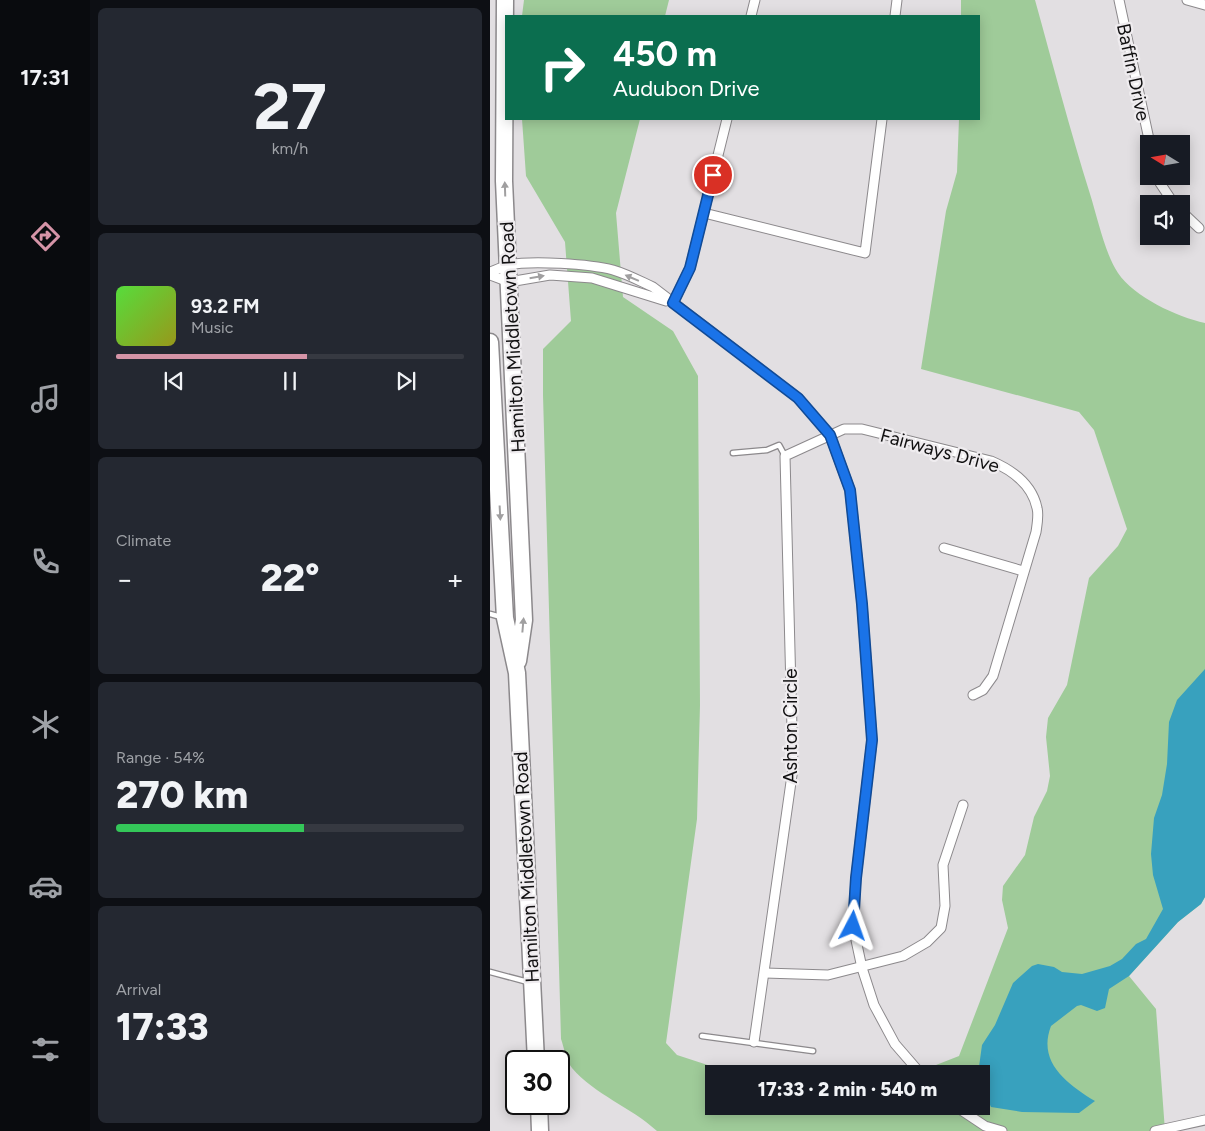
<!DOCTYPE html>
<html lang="en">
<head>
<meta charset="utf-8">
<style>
  :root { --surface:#171b24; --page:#242831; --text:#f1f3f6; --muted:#9ea1a6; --line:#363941; --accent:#d594a7 }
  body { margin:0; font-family:Figtree,sans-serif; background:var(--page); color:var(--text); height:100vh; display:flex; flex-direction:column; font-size:19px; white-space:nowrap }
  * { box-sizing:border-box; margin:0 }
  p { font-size:16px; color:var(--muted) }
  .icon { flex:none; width:28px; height:28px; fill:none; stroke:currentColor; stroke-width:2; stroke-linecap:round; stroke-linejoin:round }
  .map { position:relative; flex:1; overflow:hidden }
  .details { display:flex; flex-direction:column; gap:8px; padding:8px; background:#0d0f14; width:400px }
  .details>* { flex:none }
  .top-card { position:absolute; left:15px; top:15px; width:475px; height:105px; border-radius:0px; box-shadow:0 2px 12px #0003; background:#0b6e4f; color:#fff; overflow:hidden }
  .needle { width:32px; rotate:281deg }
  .fabs { position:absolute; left:650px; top:135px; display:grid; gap:10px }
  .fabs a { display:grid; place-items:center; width:50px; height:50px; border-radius:0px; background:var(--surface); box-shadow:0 2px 12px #0003; font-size:25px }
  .speed { position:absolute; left:15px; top:1050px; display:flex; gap:10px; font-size:25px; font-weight:700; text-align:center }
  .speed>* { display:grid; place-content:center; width:65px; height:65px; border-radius:50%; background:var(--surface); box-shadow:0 2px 12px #0003; line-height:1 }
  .speed .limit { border:2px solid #111; border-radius:8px; background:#fff; color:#111 }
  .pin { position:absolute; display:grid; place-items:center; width:42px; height:42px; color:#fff; margin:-21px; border:2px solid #fff; border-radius:50%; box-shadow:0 1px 5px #0007 }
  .me { position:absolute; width:55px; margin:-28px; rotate:4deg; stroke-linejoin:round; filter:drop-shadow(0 0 4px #0008) }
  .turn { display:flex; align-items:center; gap:18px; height:105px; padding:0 25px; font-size:22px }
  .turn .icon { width:65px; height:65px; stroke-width:2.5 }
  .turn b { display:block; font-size:35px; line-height:42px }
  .big { font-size:38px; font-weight:800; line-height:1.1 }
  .details .card { flex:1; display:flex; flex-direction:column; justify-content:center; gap:8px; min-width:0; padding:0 18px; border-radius:8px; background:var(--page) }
  .details .dial { align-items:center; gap:0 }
  .dial b { font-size:65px; line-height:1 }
  .song { display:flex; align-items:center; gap:15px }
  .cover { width:60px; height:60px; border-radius:8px; background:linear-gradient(135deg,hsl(110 70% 55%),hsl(60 70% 35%)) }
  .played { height:5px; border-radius:2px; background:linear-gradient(90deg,var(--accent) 55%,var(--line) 55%) }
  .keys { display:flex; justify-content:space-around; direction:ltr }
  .heat { display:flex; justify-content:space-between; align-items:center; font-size:28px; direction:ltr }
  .charge { height:8px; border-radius:4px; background:linear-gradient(90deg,#34c759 54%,var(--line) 0) }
  .trip { position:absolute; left:215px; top:1065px; width:285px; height:50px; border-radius:0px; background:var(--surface); box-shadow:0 2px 12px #0003; font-weight:800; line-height:50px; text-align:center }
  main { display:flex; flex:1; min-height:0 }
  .tab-bar { display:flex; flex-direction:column; width:90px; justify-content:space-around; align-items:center; background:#090b0e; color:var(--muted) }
  .tab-bar .icon { width:35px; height:35px }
  .tab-bar .current { color:var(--accent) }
  .tab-bar b { font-size:22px; color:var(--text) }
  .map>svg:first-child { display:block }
</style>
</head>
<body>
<main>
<nav class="tab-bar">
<b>17:31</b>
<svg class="icon current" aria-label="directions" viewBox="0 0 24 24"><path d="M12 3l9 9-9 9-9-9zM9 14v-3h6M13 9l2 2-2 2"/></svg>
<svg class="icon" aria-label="music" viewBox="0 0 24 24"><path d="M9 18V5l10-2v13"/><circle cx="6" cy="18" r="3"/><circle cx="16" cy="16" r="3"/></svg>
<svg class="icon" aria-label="phone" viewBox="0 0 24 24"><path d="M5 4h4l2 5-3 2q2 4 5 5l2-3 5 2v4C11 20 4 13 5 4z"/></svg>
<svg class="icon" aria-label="climate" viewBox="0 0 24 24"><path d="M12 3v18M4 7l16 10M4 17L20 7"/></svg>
<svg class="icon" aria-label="car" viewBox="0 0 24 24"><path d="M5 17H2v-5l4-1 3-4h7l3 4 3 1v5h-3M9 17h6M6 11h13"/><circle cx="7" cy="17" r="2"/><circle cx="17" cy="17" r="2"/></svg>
<svg class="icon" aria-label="filters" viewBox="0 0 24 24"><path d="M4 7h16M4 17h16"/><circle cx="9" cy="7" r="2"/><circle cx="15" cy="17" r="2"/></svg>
</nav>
<section class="details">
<div class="card dial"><b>27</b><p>km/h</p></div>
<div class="card">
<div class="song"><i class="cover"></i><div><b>93.2 FM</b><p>Music</p></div></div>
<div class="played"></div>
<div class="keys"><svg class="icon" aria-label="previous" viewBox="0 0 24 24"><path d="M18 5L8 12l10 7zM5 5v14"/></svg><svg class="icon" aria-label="pause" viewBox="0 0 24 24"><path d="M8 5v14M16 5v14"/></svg><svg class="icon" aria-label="next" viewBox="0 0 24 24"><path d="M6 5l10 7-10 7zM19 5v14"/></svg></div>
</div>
<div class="card"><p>Climate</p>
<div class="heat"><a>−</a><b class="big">22°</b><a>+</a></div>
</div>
<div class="card"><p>Range · 54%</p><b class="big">270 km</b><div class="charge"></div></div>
<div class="card"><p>Arrival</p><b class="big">17:33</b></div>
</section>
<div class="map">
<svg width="715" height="1131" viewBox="0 0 715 1131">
  <rect width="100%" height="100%" fill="#e2dfe2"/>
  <g fill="#9fcb99">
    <polygon points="34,0 179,0 175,16 32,16"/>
    <path d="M471 0H545C563 65 580 130 600 194 607 216 615 254 628 273 644 297 687 317 715 323V897L711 904 688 922 639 976 666 1009 675 1131H167C141 1107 105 1095 82 1068 76 1061 74 1047 71 1039L53 395V349L81 321 75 242 36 176 32 119H150L126 213 133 297 183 331 208 376 210 705 207 819 176 1043 187 1055 236 1071 253 1074H224V1106H491V1074H423L469 1056 518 928 512 900 513 886 535 855 544 817 557 791 560 776 556 737 558 718 577 685 599 578 628 546 637 529 604 430 589 412 431 369 456 211 467 172 469 119H489V16H471Z"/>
  </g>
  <path fill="#38a1be" d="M715 669V897L711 904 688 922 639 976 619 989 615 1008 607 1011 591 1005 587 1006 561 1026C547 1062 577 1084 605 1101L589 1113 532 1112 501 1107 491 1086V1074H488L492 1045 505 1025 523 983 542 966 548 964 564 967 572 972 592 974 620 966 632 959 646 944 656 939 673 909 663 875 661 854 664 818 672 795 677 764 679 722 687 700Z"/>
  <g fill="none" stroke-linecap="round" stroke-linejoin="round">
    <g stroke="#8c898c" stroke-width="7">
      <g id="lane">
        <polyline points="243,453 277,450 289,445 295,456"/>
        <polyline points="0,614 11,617"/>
        <polyline points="0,972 38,982"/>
        <polyline points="212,1036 323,1051"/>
      </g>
    </g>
    <g stroke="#8c898c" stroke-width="11">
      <g id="street">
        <polyline points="629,0 660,144"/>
        <polyline points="697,0 715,5"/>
        <polyline points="261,16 265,0"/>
        <polyline points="405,16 407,0"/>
        <polyline points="668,176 670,183 684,204"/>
        <polyline points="691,211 709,228"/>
        <polyline points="214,213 375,253 392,119"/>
        <path d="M0 272C6 270 12 267 18 265 42 260 100 264 123 270 137 274 150 281 163 287L308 398 340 435 360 490 372 604 382 740 366 878 363 926 372 968 384 1005 405 1044 431 1074"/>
        <polyline points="0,275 19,282 60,275 102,278 176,301"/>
        <polyline points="183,303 200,268 237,119"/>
        <polyline points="454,548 533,571"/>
        <polyline points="275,973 338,975 413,956 437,942 451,928 455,906 453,865 473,805"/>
        <path d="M264 1042 303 768 295 456 354 429H372L501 461C522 470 542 484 547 508 549 515 547 525 546 532L503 676 493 690 483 695"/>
        <polyline points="465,1106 495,1126 512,1131"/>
        <polyline points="665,1131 715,1120"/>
      </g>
    </g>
    <g stroke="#8c898c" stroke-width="19">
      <g id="highway">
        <polyline points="15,0 14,181 34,620 28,661"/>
        <polyline points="0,342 15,618 27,673 46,1061"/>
        <polyline points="49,1104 50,1131"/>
      </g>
    </g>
    <use href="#lane" stroke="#fff" stroke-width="4.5"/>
    <use href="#street" stroke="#fff" stroke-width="9"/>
    <use href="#highway" stroke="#fff" stroke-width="16"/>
  </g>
  <defs><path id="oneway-solid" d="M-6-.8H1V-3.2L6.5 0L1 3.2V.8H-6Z" transform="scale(1.25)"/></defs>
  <g fill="#a09fa0">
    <use href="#oneway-solid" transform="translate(15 189) rotate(-92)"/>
    <use href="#oneway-solid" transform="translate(47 277) rotate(-10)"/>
    <use href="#oneway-solid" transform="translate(142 278) rotate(-157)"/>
    <use href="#oneway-solid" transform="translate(10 513) rotate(87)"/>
    <use href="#oneway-solid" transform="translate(33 625) rotate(-85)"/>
  </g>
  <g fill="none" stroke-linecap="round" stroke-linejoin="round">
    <g stroke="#114b97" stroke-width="12">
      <polyline id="route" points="223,175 200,268 183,303 308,398 340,435 360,490 372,604 382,740 366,878 363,926"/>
    </g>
    <use href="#route" stroke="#1a73e8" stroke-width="9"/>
  </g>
  <g text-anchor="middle" stroke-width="4.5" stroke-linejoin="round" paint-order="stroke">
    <g font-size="19" fill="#111011" stroke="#efecef">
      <text transform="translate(644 72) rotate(78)" y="7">Baffin Drive</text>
      <text transform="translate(22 337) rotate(-93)" y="7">Hamilton Middletown Road</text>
      <text transform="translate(450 450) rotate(15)" y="7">Fairways Drive</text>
      <text transform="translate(300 726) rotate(-90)" y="7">Ashton Circle</text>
      <text transform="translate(36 867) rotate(-93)" y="7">Hamilton Middletown Road</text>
    </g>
  </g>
</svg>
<div class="fabs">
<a><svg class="needle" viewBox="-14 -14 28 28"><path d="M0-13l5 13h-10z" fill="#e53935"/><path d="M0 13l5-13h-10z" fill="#9ea1a6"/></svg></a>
<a><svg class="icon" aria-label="sound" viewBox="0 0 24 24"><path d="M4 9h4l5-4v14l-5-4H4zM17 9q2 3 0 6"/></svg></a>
</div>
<div class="speed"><div class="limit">30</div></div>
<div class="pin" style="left:223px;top:175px;background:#d93025"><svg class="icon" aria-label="arrive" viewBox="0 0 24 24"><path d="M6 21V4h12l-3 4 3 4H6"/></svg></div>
<svg class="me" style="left:363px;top:926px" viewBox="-20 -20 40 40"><path d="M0-17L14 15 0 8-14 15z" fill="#1a73e8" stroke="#fff" stroke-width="4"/></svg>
<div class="trip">17:33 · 2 min · 540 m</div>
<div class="top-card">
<div class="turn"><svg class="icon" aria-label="right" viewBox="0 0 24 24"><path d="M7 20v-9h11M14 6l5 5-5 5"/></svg><div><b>450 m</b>Audubon Drive</div></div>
</div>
</div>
</main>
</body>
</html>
